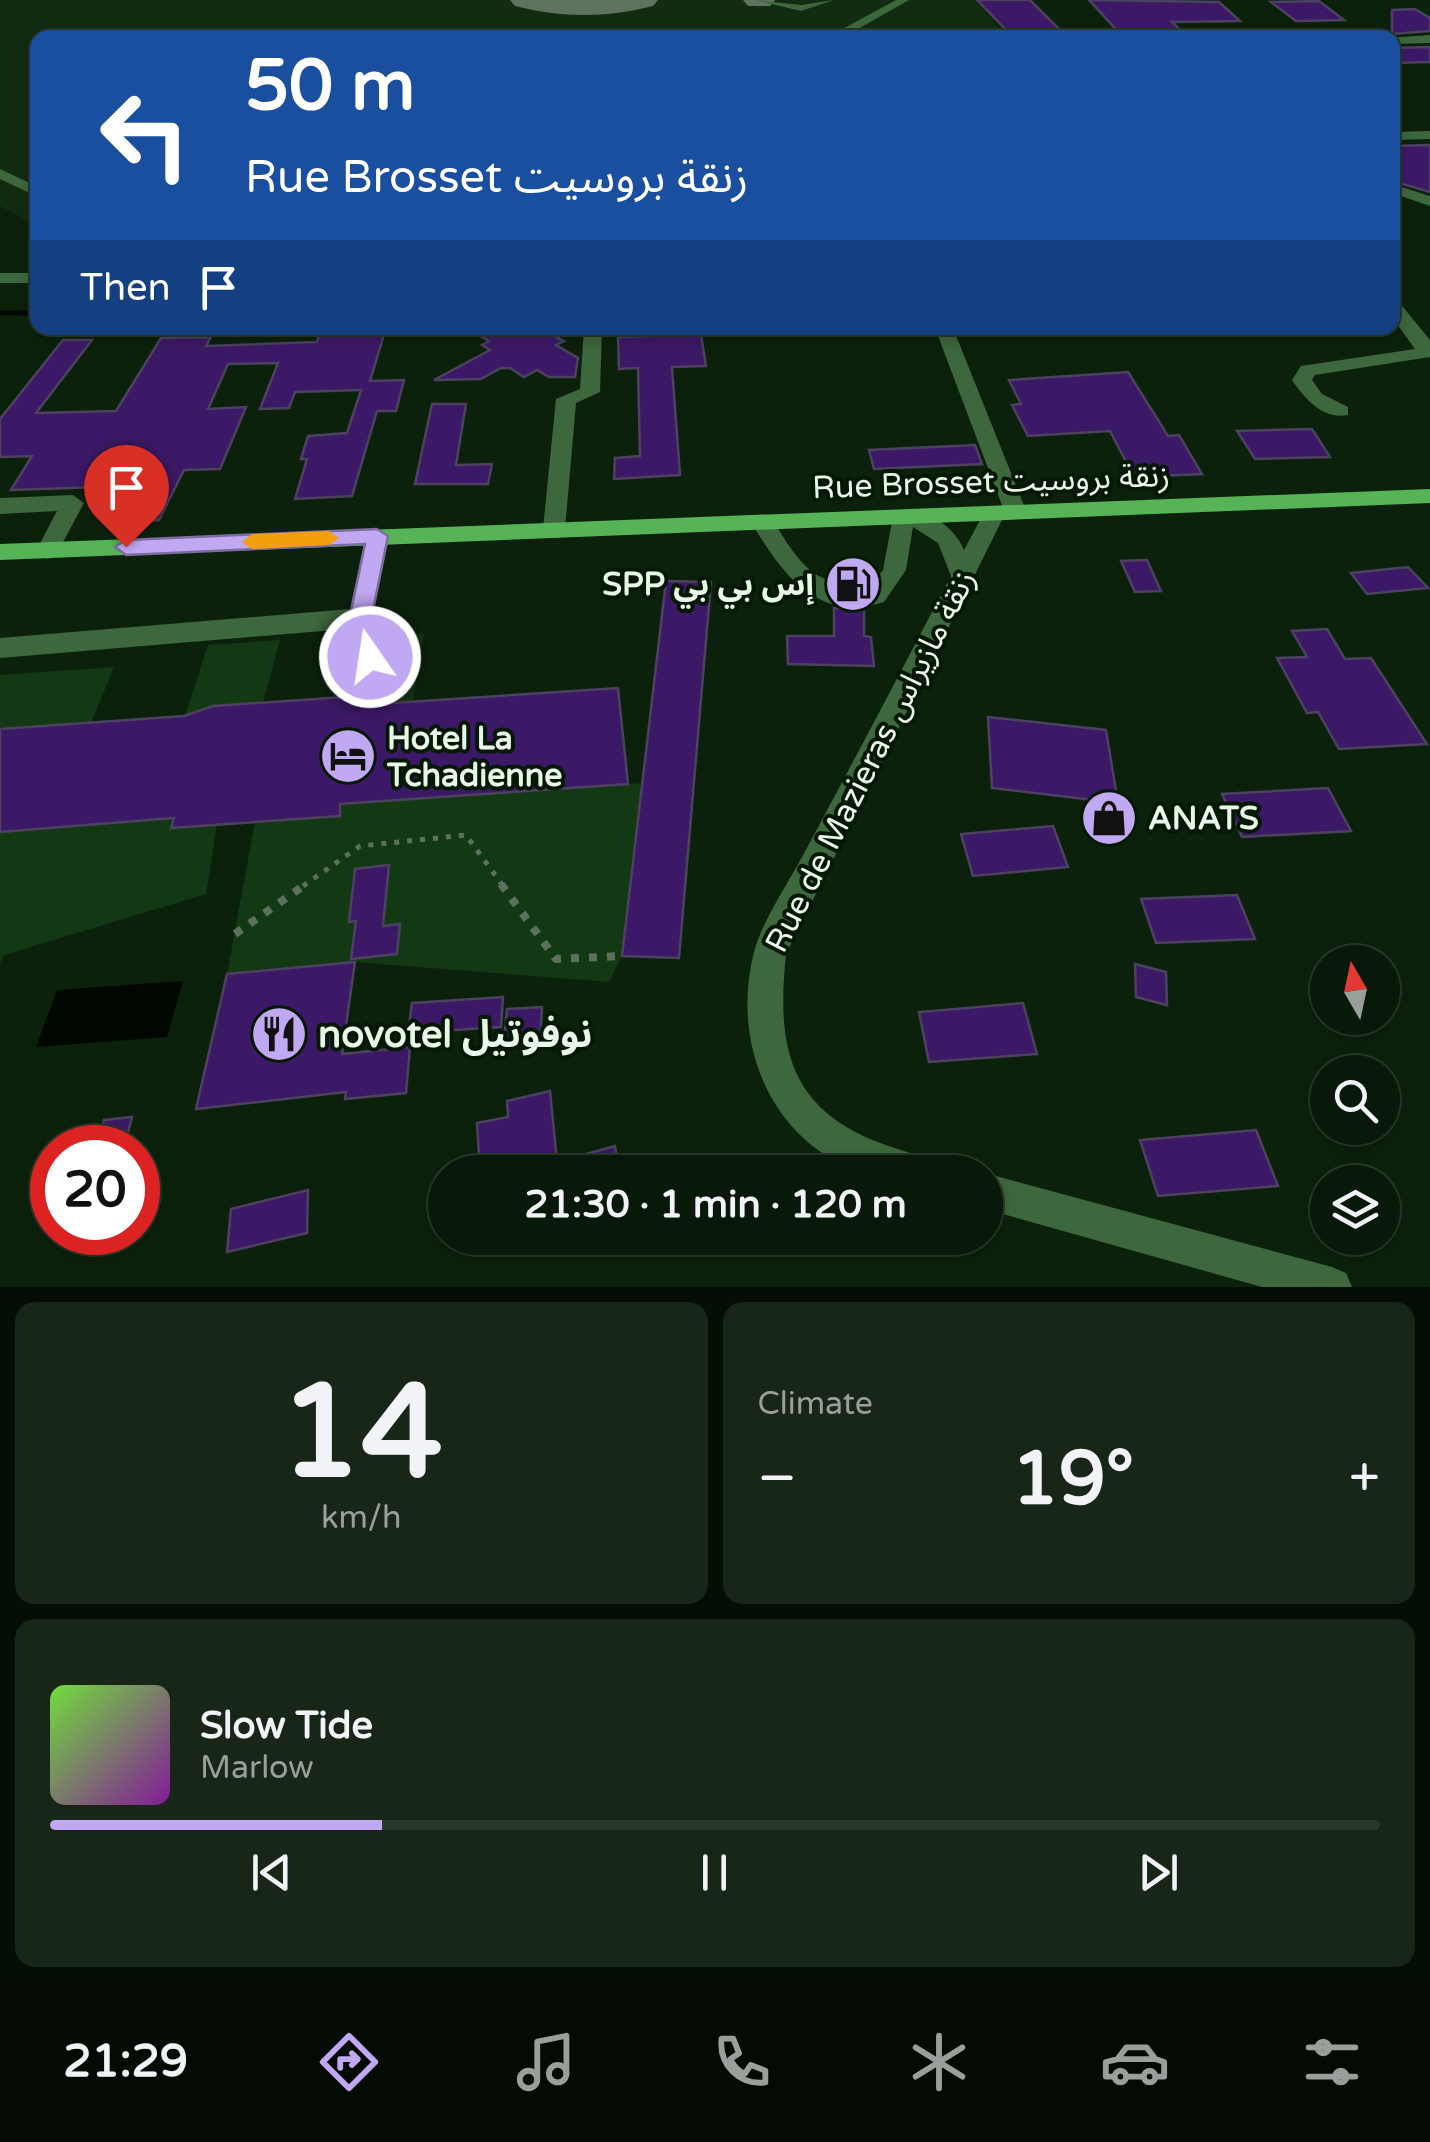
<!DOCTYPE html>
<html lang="en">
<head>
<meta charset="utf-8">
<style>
  :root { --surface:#091909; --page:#172617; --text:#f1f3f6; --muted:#99a09c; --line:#29382a; --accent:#c1a8f3 }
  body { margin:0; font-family:"Varela Round","Noto Sans Arabic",sans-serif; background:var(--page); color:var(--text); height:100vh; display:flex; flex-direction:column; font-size:38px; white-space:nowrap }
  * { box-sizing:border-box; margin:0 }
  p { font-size:32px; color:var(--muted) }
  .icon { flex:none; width:55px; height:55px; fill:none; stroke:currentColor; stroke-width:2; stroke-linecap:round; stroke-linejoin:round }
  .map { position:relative; height:1287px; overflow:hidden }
  .drawer { display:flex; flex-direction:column; gap:15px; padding:15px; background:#050e05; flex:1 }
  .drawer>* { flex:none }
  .top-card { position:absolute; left:30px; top:30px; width:1370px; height:305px; border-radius:20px; box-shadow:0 5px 15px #0003,0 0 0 2px var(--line); background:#1a4fa0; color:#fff; overflow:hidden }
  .needle { width:65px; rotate:351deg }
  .fabs { position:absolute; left:1310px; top:945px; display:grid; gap:20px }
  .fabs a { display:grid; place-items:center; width:90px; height:90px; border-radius:50%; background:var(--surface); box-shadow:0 5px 15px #0003,0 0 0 2px var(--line); font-size:50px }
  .speed { position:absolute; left:30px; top:1125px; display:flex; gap:20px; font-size:50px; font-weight:700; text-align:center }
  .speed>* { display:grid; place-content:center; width:130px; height:130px; border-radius:50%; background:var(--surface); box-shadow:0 5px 15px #0003,0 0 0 2px var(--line); line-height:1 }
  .speed .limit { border:15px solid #d22; background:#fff; color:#111 }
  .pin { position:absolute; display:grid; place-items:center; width:85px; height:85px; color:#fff; margin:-102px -42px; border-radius:50% 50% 50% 0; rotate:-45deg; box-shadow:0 0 10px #0007 }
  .pin .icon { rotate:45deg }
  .me { position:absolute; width:110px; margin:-55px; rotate:347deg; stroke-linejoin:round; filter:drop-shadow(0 0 8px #0008) }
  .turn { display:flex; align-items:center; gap:35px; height:210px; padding:0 50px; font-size:45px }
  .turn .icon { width:130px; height:130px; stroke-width:2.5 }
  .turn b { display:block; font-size:70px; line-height:85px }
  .then { display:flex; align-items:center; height:95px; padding:0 50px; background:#0003; gap:20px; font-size:38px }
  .big { font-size:75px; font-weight:700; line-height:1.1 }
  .drawer .tile { flex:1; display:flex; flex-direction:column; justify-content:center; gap:15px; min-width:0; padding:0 35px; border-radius:20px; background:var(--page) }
  .drawer .dial { align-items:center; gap:0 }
  .dial b { font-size:130px; line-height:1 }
  .song { display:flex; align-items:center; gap:30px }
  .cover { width:120px; height:120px; border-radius:15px; background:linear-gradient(135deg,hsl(100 70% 55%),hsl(290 70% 35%)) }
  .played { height:10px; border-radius:5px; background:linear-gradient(90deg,var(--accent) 25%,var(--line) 25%) }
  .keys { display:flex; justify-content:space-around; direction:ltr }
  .heat { display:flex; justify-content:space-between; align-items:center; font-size:55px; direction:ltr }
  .drawer .tiles { flex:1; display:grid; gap:15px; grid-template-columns:1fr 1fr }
  .tile:last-child { grid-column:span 2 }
  .trip { position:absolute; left:428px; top:1155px; width:575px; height:100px; border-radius:50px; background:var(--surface); box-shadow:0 5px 15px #0003,0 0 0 2px var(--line); font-weight:700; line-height:100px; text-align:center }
  .tabs { display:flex; height:160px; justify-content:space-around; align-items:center; background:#040a04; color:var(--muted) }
  .tabs .icon { width:70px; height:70px }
  .tabs .on { color:var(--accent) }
  .tabs b { font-size:45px; color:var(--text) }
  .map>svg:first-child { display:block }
</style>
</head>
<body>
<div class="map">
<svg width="1430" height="1287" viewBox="0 0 1430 1287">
  <rect width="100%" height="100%" fill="#0c210c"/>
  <polygon fill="#112c11" points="0,0 974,0 1007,37 38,38 37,226 0,206"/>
  <g fill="#123913">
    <polygon points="424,633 413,701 361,705 358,696 368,636"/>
    <polygon points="280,640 263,703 185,716 208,645"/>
    <polygon points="114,667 91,723 0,729 0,675"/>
    <polygon points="644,783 622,956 609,982 355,962 227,974 255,822 339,816 340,804"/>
    <polygon points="174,818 172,828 217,825 206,894 4,955 0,963 0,832"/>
  </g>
  <polygon fill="#000700" points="183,981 167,1037 36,1047 57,990"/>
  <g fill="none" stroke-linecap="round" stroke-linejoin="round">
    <polyline stroke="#000700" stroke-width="5" points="0,313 38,313"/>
    <g fill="#5f725f" fill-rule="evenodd">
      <path d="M510 0H658L653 6C606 18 562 18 515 6Z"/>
      <polygon points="743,0 775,0 770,6 748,6"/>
    </g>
  </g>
  <g fill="#3c1966" stroke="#4c425f" stroke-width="2.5">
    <polygon points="977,0 1030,0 1068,38 1014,38"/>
    <polygon points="1089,0 1219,2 1240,21 1172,22 1186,36 1123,37"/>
    <polygon points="1319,1 1344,20 1296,21 1271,2"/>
    <polygon points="1415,9 1430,18 1430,31 1392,34 1392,10"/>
    <polygon points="1430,47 1430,62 1392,63 1392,48"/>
    <polygon points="1430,145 1430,192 1392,181 1392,146"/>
    <polygon points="321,328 386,328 370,381 404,380 396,411 377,411 352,496 295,499 307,459 301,459 308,436 347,433 361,390 295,392 289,408 260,409 278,363 228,364 208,409 246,407 220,469 184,470 159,520 112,524 130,486 11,490 32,456 0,457 0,419 63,340 92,340 36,413 116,411 161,338 211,337 206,346 317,342"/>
    <polygon points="467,328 576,328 557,338 564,341 556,345 578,358 575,377 549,377 537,370 524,377 510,368 501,368 481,379 434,380 490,350 482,345 489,341"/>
    <polygon points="675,328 700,328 706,366 672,367 680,475 614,479 615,458 640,456 638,368 619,369 618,337 675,335"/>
    <polygon points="1128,372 1168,436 1179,435 1202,474 1134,477 1110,431 1028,436 1012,405 1021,404 1009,380"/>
    <polygon points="432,404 466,404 456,465 492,464 488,484 415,484"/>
    <polygon points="1312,429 1330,457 1255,459 1237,431"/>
    <polygon points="975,445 982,464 874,469 869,450"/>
    <polygon points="1147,560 1161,591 1135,592 1121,561"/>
    <polygon points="1408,567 1428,588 1367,594 1351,573"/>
    <polygon points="666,581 711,582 679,958 622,956"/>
    <polygon points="834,608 864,610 864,636 871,637 874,666 788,664 787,636 834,636"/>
    <polygon points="1327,629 1345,659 1371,658 1427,744 1339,749 1318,712 1307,713 1277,658 1307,657 1292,631"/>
    <polygon points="618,688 628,784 340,804 340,816 171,828 174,818 0,832 0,729 184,716 213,706 358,696 361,705"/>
    <polygon points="988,717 1106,730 1118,803 992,788"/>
    <polygon points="1328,788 1351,831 1242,837 1222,794"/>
    <polygon points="1053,826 1068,867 973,876 961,834"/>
    <polygon points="389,865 383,926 400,924 397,954 351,959 356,921 349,922 355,869"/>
    <polygon points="1237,895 1255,939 1156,943 1141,899"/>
    <polygon points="355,962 342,1054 410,1047 406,1093 345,1099 346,1092 196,1109 227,974"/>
    <polygon points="1135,964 1166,972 1167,1005 1136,997"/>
    <polygon points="503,997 501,1027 408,1033 412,1003"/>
    <polygon points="1023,1003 1037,1054 929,1062 919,1012"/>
    <polygon points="542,1007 540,1039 504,1040 507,1009"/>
    <polygon points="550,1091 557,1162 615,1146 619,1172 480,1172 477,1123 508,1117 507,1101"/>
    <polygon points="132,1117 124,1148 96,1148 104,1120"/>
    <polygon points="1256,1130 1278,1186 1158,1196 1140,1140"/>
    <polygon points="308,1190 307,1233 227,1252 231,1209"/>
  </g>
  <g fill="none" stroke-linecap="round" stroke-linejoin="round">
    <polyline stroke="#5d705d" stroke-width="5" stroke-dasharray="5 8" stroke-linecap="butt" points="303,886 360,846 466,835 503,886"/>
    <g stroke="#5d705d" stroke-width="8" stroke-dasharray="8 10" stroke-linecap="butt">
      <polyline points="501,884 556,959 622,956"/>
      <polyline points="235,934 306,884"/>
    </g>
    <g fill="#3d673c" fill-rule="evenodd">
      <polygon points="755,0 801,5 834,0 801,11"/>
      <polygon points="896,0 909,0 842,38 826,38"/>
      <polygon points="1430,35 1430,43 1392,44 1392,38 1388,38"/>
      <polygon points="1430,131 1430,139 1392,140 1392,132"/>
      <polygon points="0,169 38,187 38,197 0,179"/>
      <polygon points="1392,184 1430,196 1430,206 1392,193"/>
      <rect x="0" y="273" width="38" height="10"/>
      <path d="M1392 300 1398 301 1430 340V357L1315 375 1312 380 1322 394 1348 407V415C1323 420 1305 399 1292 380L1301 366 1415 349 1392 317Z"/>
      <polygon points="584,328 602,328 600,392 576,403 565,529 554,537 543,529 556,399 580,389"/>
      <polygon points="935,328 953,328 1027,513 1024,518 1008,518 1005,513"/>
      <polygon points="73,495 84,503 55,557 47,559 36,551 57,511 0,514 0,498"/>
      <path d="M994 506 1005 514 786 954C777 1041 786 1105 875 1141 892 1148 910 1152 927 1159L932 1172C912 1173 877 1178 857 1171 769 1138 731 1041 754 952 763 918 793 876 809 844 857 755 904 665 951 576L938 543 913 527 906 570 884 602C816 624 781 572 751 522L762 514 770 516C800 563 810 586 870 587L883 570 894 511C921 505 954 524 964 550L986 509Z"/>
      <path d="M377 528 388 536 369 635 383 648 376 669C355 680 347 681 324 673L320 666 324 645 345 634 346 629 0 658V638L350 609 366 536ZM356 652V656L346 660V657Z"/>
      <polygon points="985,1173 1332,1267 1346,1273 1352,1287 1262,1287 985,1209"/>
    </g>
    <polygon fill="#56b457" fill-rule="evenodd" points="1430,489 1430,503 0,560 0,544"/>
  </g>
  <polygon fill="#c1a8f3" stroke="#7d6d9e" stroke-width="2.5" points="377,529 388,536 368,635 375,637 382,657 370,666 362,663 357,649 348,647 345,640 365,544 126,555 115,547 126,540"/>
  <polygon fill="#f59e0b" points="329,531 339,538 329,545 252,549 242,542 252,534"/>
  <defs>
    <g id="fuel-disc" transform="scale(2.875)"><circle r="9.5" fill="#c1a8f3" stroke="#041804"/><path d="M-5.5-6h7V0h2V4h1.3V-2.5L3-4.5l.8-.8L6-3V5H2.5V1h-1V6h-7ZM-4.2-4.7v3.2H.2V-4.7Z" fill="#111"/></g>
    <g id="hotel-disc" transform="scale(2.875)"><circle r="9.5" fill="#c1a8f3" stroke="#041804"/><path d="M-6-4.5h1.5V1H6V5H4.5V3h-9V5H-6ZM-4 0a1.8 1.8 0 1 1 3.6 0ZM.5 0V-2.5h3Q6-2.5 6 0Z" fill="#111"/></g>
    <g id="shop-disc" transform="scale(2.875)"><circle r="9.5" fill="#c1a8f3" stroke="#041804"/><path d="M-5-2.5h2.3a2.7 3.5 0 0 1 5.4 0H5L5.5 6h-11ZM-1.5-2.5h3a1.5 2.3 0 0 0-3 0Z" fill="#111"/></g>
    <g id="restaurant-disc" transform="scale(2.875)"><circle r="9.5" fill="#c1a8f3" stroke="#041804"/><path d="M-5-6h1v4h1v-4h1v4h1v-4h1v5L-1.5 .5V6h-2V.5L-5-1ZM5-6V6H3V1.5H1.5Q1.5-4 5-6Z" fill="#111"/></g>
  </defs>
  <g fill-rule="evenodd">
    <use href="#fuel-disc" x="853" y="584"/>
    <use href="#hotel-disc" x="348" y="756"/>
    <use href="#shop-disc" x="1109" y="818"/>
    <use href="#restaurant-disc" x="279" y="1034"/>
  </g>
  <g text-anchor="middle" stroke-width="8" stroke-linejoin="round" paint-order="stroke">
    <g font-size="32" fill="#e9f7e8" stroke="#041804">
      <text transform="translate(991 481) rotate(-2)" y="11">Rue Brosset زنقة بروسيت</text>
      <text transform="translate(870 761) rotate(-63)" y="11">Rue de Mazieras زنقة مازيراس</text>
    </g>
    <g font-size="32" font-weight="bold" fill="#e9f7e8" stroke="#041804" text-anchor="start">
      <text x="814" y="595" text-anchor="end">SPP إس بي بي</text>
      <text x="387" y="749">Hotel La<tspan x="387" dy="37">Tchadienne</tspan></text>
      <text x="1148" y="829">ANATS</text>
    </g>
    <g font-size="38" font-weight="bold" fill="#e9f7e8" stroke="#041804" text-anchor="start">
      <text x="318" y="1047">novotel نوفوتيل</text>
    </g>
  </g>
</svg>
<div class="fabs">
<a><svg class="needle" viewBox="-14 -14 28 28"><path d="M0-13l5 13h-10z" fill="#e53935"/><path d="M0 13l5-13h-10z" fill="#99a09c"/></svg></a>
<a><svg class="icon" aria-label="search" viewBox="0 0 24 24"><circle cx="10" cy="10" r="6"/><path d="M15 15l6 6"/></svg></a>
<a><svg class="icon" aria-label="layers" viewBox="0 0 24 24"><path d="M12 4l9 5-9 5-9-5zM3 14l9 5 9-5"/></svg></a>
</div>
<div class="speed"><div class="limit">20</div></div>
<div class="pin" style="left:126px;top:547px;background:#d93025"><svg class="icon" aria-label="arrive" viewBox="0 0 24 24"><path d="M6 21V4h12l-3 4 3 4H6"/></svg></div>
<svg class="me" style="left:370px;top:657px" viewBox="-20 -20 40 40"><circle r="17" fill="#c1a8f3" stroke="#fff" stroke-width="3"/><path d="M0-11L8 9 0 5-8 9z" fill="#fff"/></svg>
<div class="trip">21:30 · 1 min · 120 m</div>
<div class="top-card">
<div class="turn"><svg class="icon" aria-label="left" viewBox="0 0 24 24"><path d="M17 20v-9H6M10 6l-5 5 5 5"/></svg><div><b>50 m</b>Rue Brosset زنقة بروسيت</div></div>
<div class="then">Then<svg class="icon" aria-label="arrive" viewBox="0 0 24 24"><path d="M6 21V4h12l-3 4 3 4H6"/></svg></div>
</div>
</div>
<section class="drawer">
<div class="tiles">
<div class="tile dial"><b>14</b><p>km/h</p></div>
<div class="tile"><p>Climate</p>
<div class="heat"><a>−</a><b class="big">19°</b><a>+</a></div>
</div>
<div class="tile">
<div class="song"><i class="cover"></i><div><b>Slow Tide</b><p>Marlow</p></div></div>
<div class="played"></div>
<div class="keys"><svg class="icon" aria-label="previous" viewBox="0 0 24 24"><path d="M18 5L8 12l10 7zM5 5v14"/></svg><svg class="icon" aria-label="pause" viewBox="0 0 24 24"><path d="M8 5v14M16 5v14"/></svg><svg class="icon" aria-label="next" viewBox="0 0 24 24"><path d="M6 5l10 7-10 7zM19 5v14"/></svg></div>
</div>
</div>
</section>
<nav class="tabs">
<b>21:29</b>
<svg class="icon on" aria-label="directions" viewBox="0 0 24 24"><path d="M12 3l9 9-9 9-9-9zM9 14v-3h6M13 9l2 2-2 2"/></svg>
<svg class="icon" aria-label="music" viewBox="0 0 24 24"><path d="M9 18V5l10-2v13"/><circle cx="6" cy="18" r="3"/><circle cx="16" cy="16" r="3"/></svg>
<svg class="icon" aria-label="phone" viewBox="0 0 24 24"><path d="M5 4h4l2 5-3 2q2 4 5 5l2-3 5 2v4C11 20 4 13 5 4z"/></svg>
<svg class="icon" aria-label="climate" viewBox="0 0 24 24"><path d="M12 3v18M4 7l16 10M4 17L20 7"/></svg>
<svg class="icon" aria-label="car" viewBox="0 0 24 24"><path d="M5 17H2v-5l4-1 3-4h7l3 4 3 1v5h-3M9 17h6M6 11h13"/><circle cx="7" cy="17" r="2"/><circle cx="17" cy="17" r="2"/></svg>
<svg class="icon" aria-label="filters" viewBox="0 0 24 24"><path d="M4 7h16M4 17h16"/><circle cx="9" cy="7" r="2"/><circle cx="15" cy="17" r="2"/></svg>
</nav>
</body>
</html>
